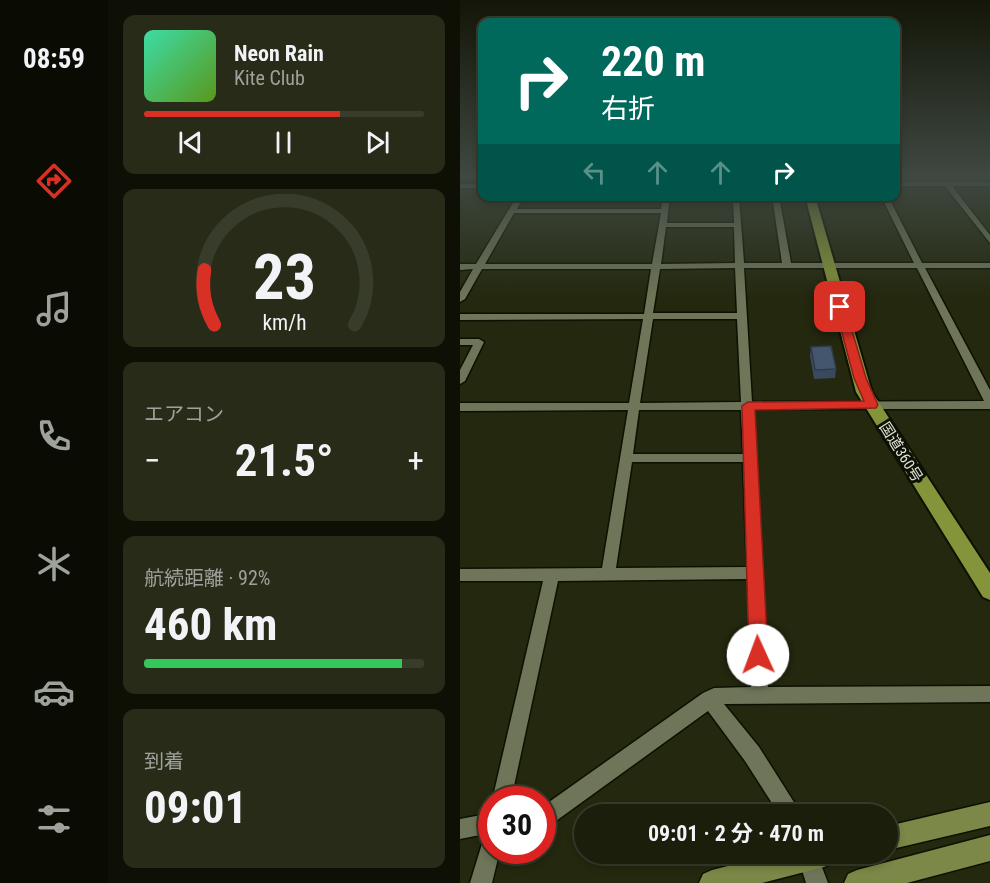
<!DOCTYPE html>
<html lang="ja">
<head>
<meta charset="utf-8">
<style>
  :root { --surface:#1a1e0a; --page:#272b18; --text:#f1f3f6; --muted:#9fa29c; --line:#383c2b; --accent:#d93025 }
  body { margin:0; font-family:"Roboto Condensed","Noto Sans JP",sans-serif; background:var(--page); color:var(--text); height:100vh; display:flex; flex-direction:column; font-size:22px; white-space:nowrap }
  * { box-sizing:border-box; margin:0 }
  p { font-size:20px; color:var(--muted) }
  .icon { flex:none; width:33px; height:33px; fill:none; stroke:currentColor; stroke-width:2; stroke-linecap:round; stroke-linejoin:round }
  .map { position:relative; flex:1; overflow:hidden }
  .side { display:flex; flex-direction:column; gap:15px; padding:15px; background:#0e1006; width:352px }
  .side>* { flex:none }
  .top-card { position:absolute; left:18px; top:18px; width:422px; height:183px; border-radius:12px; box-shadow:0 3px 9px #0003,0 0 0 2px var(--line); background:#00695c; color:#fff; overflow:hidden }
  .speed { position:absolute; left:18px; top:786px; display:flex; gap:12px; font-size:30px; font-weight:700; text-align:center }
  .speed>* { display:grid; place-content:center; width:78px; height:78px; border-radius:50%; background:var(--surface); box-shadow:0 3px 9px #0003,0 0 0 2px var(--line); line-height:1 }
  .speed .limit { border:9px solid #d22; background:#fff; color:#111 }
  .pin { position:absolute; display:grid; place-items:center; width:51px; height:51px; color:#fff; margin:-26px; border-radius:12px; box-shadow:0 3px 9px #0006 }
  .me { position:absolute; width:66px; margin:-33px; rotate:358deg; stroke-linejoin:round; filter:drop-shadow(0 0 4px #0008) }
  .turn { display:flex; align-items:center; gap:21px; height:126px; padding:0 24px; font-size:27px }
  .turn .icon { width:78px; height:78px; stroke-width:2.5 }
  .turn b { display:block; font-size:42px; line-height:51px }
  .lanes { display:flex; align-items:center; height:57px; padding:0 24px; background:#0003; justify-content:center; gap:30px; direction:ltr }
  .lanes .off { opacity:.35 }
  .big { font-size:45px; font-weight:700; line-height:1.1 }
  .side .widget { flex:1; display:flex; flex-direction:column; justify-content:center; gap:9px; min-width:0; padding:0 21px; border-radius:12px; background:var(--page) }
  .side .dial { align-items:center; gap:0 }
  .dial svg { height:156px; overflow:visible; fill:none; stroke:var(--line); stroke-width:7; stroke-linecap:round; text-anchor:middle }
  .dial text { fill:var(--text); stroke:none }
  .song { display:flex; align-items:center; gap:18px }
  .cover { width:72px; height:72px; border-radius:9px; background:linear-gradient(135deg,hsl(160 70% 55%),hsl(90 70% 35%)) }
  .played { height:6px; border-radius:3px; background:linear-gradient(90deg,var(--accent) 70%,var(--line) 70%) }
  .keys { display:flex; justify-content:space-around; direction:ltr }
  .heat { display:flex; justify-content:space-between; align-items:center; font-size:33px; direction:ltr }
  .charge { height:9px; border-radius:4px; background:linear-gradient(90deg,#34c759 92%,var(--line) 0) }
  .trip { position:absolute; left:114px; top:804px; width:324px; height:60px; border-radius:30px; background:var(--surface); box-shadow:0 3px 9px #0003,0 0 0 2px var(--line); font-weight:700; line-height:60px; text-align:center }
  main { display:flex; flex:1; min-height:0 }
  .dock { display:flex; flex-direction:column; width:108px; justify-content:space-around; align-items:center; background:#0a0c04; color:var(--muted) }
  .dock .icon { width:42px; height:42px }
  .dock .on { color:var(--accent) }
  .dock b { font-size:27px; color:var(--text) }
  .map>svg:first-child { display:block }
</style>
</head>
<body>
<main>
<nav class="dock">
<b>08:59</b>
<svg class="icon on" aria-label="directions" viewBox="0 0 24 24"><path d="M12 3l9 9-9 9-9-9zM9 14v-3h6M13 9l2 2-2 2"/></svg>
<svg class="icon" aria-label="music" viewBox="0 0 24 24"><path d="M9 18V5l10-2v13"/><circle cx="6" cy="18" r="3"/><circle cx="16" cy="16" r="3"/></svg>
<svg class="icon" aria-label="phone" viewBox="0 0 24 24"><path d="M5 4h4l2 5-3 2q2 4 5 5l2-3 5 2v4C11 20 4 13 5 4z"/></svg>
<svg class="icon" aria-label="climate" viewBox="0 0 24 24"><path d="M12 3v18M4 7l16 10M4 17L20 7"/></svg>
<svg class="icon" aria-label="car" viewBox="0 0 24 24"><path d="M5 17H2v-5l4-1 3-4h7l3 4 3 1v5h-3M9 17h6M6 11h13"/><circle cx="7" cy="17" r="2"/><circle cx="17" cy="17" r="2"/></svg>
<svg class="icon" aria-label="filters" viewBox="0 0 24 24"><path d="M4 7h16M4 17h16"/><circle cx="9" cy="7" r="2"/><circle cx="15" cy="17" r="2"/></svg>
</nav>
<section class="side">
<div class="widget">
<div class="song"><i class="cover"></i><div><b>Neon Rain</b><p>Kite Club</p></div></div>
<div class="played"></div>
<div class="keys"><svg class="icon" aria-label="previous" viewBox="0 0 24 24"><path d="M18 5L8 12l10 7zM5 5v14"/></svg><svg class="icon" aria-label="pause" viewBox="0 0 24 24"><path d="M8 5v14M16 5v14"/></svg><svg class="icon" aria-label="next" viewBox="0 0 24 24"><path d="M6 5l10 7-10 7zM19 5v14"/></svg></div>
</div>
<div class="widget dial"><svg viewBox="0 0 100 80">
<path d="M14 69A42 42 0 1 1 86 69"/>
<path d="M14 69A42 42 0 0 1 9 41" stroke="#d93025"/>
<text x="50" y="56" font-size="32" font-weight="700">23</text>
<text x="50" y="72" font-size="11">km/h</text>
</svg></div>
<div class="widget"><p>エアコン</p>
<div class="heat"><a>−</a><b class="big">21.5°</b><a>+</a></div>
</div>
<div class="widget"><p>航続距離 · 92%</p><b class="big">460 km</b><div class="charge"></div></div>
<div class="widget"><p>到着</p><b class="big">09:01</b></div>
</section>
<div class="map">
<svg width="530" height="883" viewBox="0 0 530 883">
  <rect width="100%" height="100%" fill="#23280e"/>
  <g fill="none" stroke-linecap="round" stroke-linejoin="round">
    <g stroke="#0d1100" stroke-width="3">
      <g id="minor">
        <polygon points="435,182 530,182 530,186 492,186 530,235 530,243 485,186 435,186"/>
        <rect x="0" y="184" width="22" height="4"/>
        <path d="M57 196H64L57 209H201L203 196H210L207 223H274L273 196H279L284 263H322L312 196H319L331 263H454L421 196H428L462 263H530V268H465L530 390V409H292L308 687 530 686V702L264 704 299 747 337 807 340 814H319L285 761 248 711 89 826 82 829V807L243 693 254 688 291 687 288 579 98 581 51 800 32 801 83 581H0V569L142 568 168 410 0 411V403H169L183 319 0 320V314H184L191 269H22L5 299 0 302V292L13 269 0 270V264H16ZM54 213H201L192 264H25ZM206 227H274L275 263 201 264ZM275 268 277 313H193L200 269ZM284 268H457L524 401 292 402ZM193 319H277L281 402 180 403ZM179 410H281L283 454H173ZM172 462H283L287 567 156 568Z"/>
        <polygon points="0,339 19,339 24,342 5,381 0,384 0,370 13,345 0,345"/>
        <polygon points="32,813 32,850 40,850 32,883 10,883 25,834 0,839 0,819"/>
        <polygon points="337,854 357,854 368,883 346,883"/>
      </g>
    </g>
    <g stroke="#0d1100" stroke-width="3">
      <g id="major">
        <polygon points="530,802 530,826 428,850 428,826"/>
        <polygon points="530,835 530,861 447,883 384,883 388,874 397,870"/>
        <polygon points="316,854 377,854 373,863 364,867 302,883 239,883 243,874 252,870"/>
      </g>
    </g>
    <g stroke="#0d1100" stroke-width="4">
      <polygon id="highway" points="345,196 355,196 412,392 530,573 530,600 523,597 396,392"/>
    </g>
    <use href="#minor" fill="#6e7558" fill-rule="evenodd"/>
    <use href="#major" fill="#7b8847" fill-rule="evenodd"/>
    <use href="#highway" fill="#84943b" fill-rule="evenodd"/>
  </g>
  <polygon fill="#3a4a5e" points="351,347 376,369 375,378 354,379 350,356"/>
  <polygon fill="#44566d" stroke="#303c4c" stroke-width="1.5" points="371,346 376,369 355,370 351,347"/>
  <linearGradient id="sky" x2="0" y2="1"><stop stop-color="#131608"/><stop offset="0.59" stop-color="#3f4841"/><stop offset="1" stop-color="#3f4841" stop-opacity="0"/></linearGradient>
  <rect width="530" height="299" fill="url(#sky)"/>
  <polygon fill="#d93025" stroke="#8d1f18" stroke-width="1.5" points="380,304 385,307 406,378 418,405 416,408 295,410 308,655 305,661 298,663 292,661 289,655 282,406 288,402 404,401 394,378 375,307"/>
  <g text-anchor="middle" stroke-width="6" stroke-linejoin="round" paint-order="stroke">
    <g font-size="15" fill="#e1e5d5" stroke="#0d1005">
      <text transform="translate(441 452) rotate(58)" y="5">国道360号</text>
    </g>
  </g>
</svg>
<div class="speed"><div class="limit">30</div></div>
<div class="pin" style="left:380px;top:307px;background:#d93025"><svg class="icon" aria-label="arrive" viewBox="0 0 24 24"><path d="M6 21V4h12l-3 4 3 4H6"/></svg></div>
<svg class="me" style="left:298px;top:655px" viewBox="-20 -20 40 40"><circle r="19" fill="#fff"/><path d="M0-13L10 11 0 6-10 11z" fill="#d93025"/></svg>
<div class="trip">09:01 · 2 分 · 470 m</div>
<div class="top-card">
<div class="turn"><svg class="icon" aria-label="right" viewBox="0 0 24 24"><path d="M7 20v-9h11M14 6l5 5-5 5"/></svg><div><b>220 m</b>右折</div></div>
<div class="lanes"><svg class="icon off" aria-label="left" viewBox="0 0 24 24"><path d="M17 20v-9H6M10 6l-5 5 5 5"/></svg><svg class="icon off" aria-label="ahead" viewBox="0 0 24 24"><path d="M12 20V5M6 11l6-6 6 6"/></svg><svg class="icon off" aria-label="ahead" viewBox="0 0 24 24"><path d="M12 20V5M6 11l6-6 6 6"/></svg><svg class="icon" aria-label="right" viewBox="0 0 24 24"><path d="M7 20v-9h11M14 6l5 5-5 5"/></svg></div>
</div>
</div>
</main>
</body>
</html>
